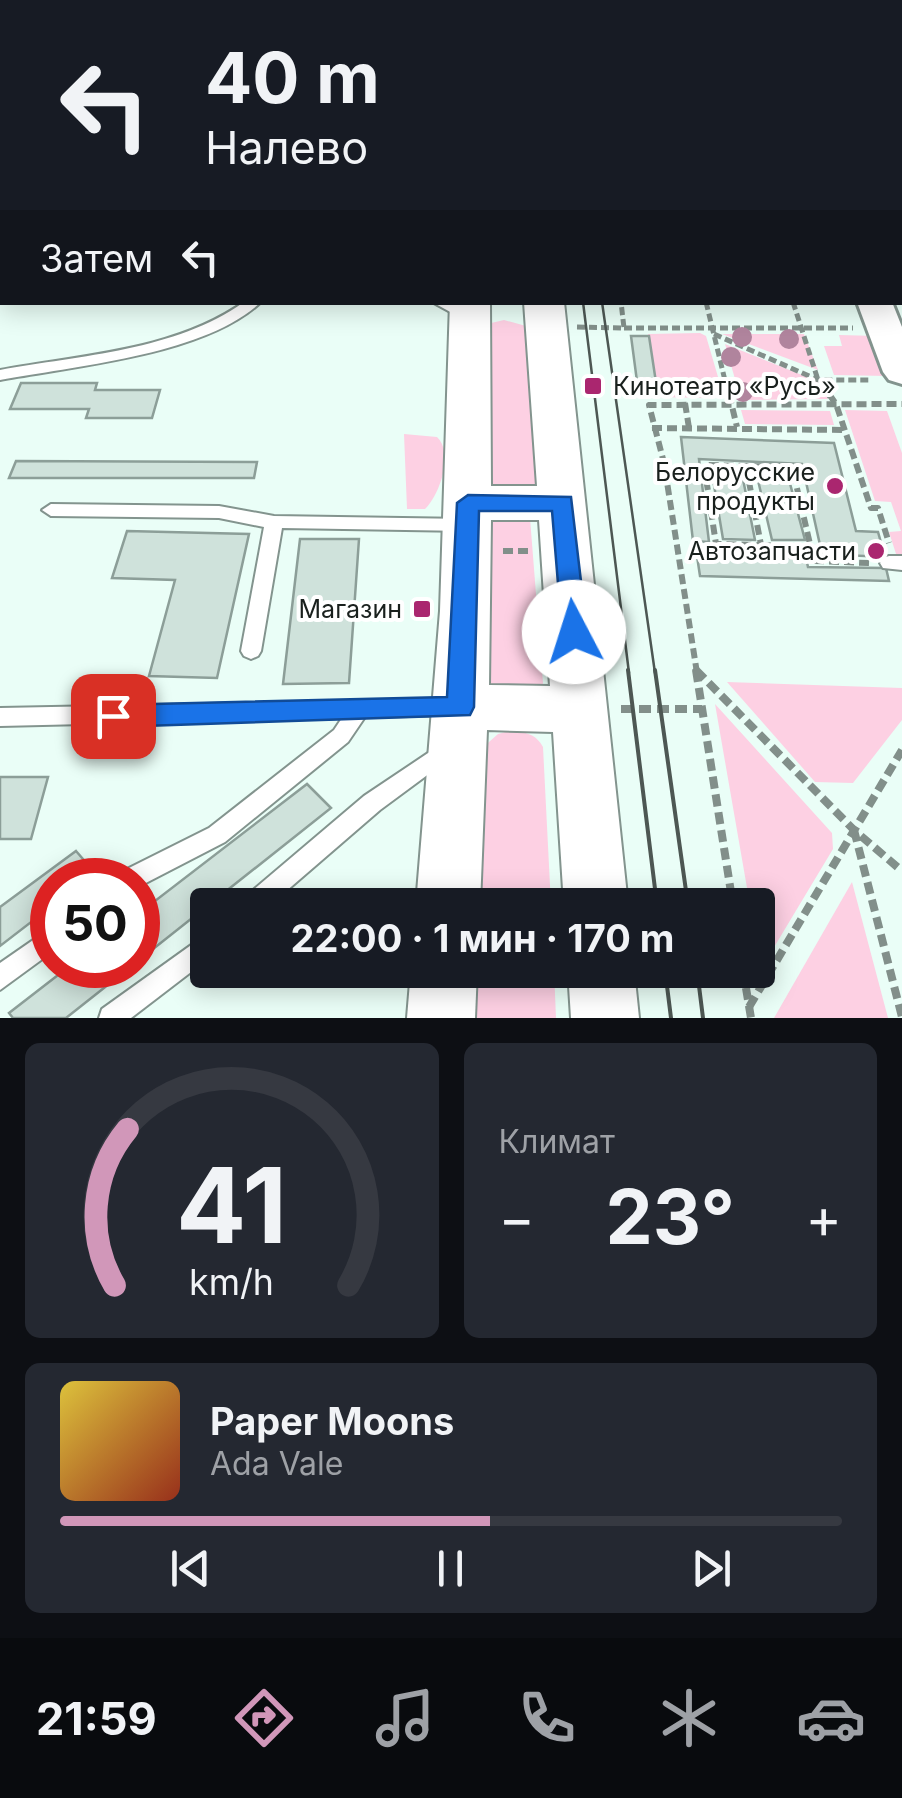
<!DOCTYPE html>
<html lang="ru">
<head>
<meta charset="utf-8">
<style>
  :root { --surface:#171b24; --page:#242831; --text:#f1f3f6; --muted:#9ea1a6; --line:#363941; --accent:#d197b9 }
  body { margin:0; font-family:Inter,sans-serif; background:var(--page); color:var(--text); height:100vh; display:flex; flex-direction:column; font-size:38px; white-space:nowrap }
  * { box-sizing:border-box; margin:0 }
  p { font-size:32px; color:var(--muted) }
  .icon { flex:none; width:55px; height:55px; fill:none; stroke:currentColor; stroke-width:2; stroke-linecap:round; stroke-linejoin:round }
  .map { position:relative; height:1018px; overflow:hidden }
  .side { display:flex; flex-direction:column; gap:25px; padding:25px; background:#0d0f14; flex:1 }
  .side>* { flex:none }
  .guide { position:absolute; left:0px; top:0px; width:902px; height:305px; box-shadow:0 5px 25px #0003; background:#171b24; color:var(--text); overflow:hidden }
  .speed { position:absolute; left:30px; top:858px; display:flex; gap:20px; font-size:50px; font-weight:700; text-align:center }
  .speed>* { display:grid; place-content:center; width:130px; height:130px; border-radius:50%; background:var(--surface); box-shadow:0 5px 25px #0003; line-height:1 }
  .speed .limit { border:15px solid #d22; background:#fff; color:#111 }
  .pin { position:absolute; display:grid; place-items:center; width:85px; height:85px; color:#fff; margin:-42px; border-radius:20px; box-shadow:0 5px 15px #0006 }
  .me { position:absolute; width:110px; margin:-55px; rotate:355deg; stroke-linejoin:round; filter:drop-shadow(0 0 8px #0008) }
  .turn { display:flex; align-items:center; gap:35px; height:210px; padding:0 40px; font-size:45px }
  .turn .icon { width:130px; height:130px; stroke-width:2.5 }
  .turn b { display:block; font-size:70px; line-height:85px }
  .then { display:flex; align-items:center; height:95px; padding:0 40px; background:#0003; gap:20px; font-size:38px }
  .big { font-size:75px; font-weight:700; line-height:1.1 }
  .side .card { flex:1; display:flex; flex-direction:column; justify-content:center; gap:15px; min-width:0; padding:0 35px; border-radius:15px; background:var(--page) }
  .side .dial { align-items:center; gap:0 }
  .dial svg { height:260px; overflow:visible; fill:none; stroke:var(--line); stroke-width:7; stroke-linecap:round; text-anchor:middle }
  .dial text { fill:var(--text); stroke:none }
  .song { display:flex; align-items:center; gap:30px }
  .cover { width:120px; height:120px; border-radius:15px; background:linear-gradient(135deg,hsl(50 70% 55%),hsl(10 70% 35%)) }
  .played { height:10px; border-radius:5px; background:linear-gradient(90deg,var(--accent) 55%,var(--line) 55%) }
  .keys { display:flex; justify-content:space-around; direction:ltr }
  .heat { display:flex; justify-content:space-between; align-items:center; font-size:55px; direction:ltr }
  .side .tiles { flex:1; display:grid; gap:25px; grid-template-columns:1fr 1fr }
  .card:last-child { grid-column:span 2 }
  .trip { position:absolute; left:190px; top:888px; width:585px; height:100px; border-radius:10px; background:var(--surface); box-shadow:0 5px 25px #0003; font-weight:700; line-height:100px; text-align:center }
  .menu { display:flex; height:160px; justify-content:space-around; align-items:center; background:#090b0e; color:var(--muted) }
  .menu .icon { width:70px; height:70px }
  .menu .on { color:var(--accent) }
  .menu b { font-size:45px; color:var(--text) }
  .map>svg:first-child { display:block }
</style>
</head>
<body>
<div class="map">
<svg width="902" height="1018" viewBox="0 0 902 1018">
  <rect width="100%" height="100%" fill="#eafef7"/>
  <g fill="#fdd0e3">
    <polygon points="504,320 526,326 537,484 532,489 491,489 488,480 487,324"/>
    <polygon points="700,333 706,336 723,394 719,398 647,397 646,389 657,388 648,334"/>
    <polygon points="722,334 804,334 818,370"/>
    <polygon points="839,335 876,336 887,376 834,375 824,346 842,346"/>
    <polygon points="725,344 822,383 828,399 741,400"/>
    <polygon points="741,410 830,411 834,425 745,424"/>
    <polygon points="845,410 887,411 902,453 902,557 897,557 889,532 901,531 891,502 875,501"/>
    <path d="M404 434 437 437C454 453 440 494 425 509H407Z"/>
    <polygon points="530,518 543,683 538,694 495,692 486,678 485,520"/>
    <polygon points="727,682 902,688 902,720 853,783 815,782"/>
    <polygon points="715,704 832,833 833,849 761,969 758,905 750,905"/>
    <path d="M509 731C525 732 535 733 543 747L551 905H471L480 750 498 734Z"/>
    <polygon points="852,882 888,1018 774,1018"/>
    <polygon points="467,970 554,970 556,1018 464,1018"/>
  </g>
  <g fill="#cfe2db" stroke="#8c9e98" stroke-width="2.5">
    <polygon points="0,0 254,0 2,2 2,71"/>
    <polygon points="631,336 649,336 657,389 638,389"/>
    <polygon points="21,383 97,383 95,390 160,390 152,418 86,418 89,409 10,409"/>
    <polygon points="681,437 834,443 856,531 878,532 885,557 822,554 802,464 699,459 709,542 693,541"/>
    <polygon points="16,461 257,462 254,478 9,478"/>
    <polygon points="712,473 742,474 755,540 723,539"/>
    <polygon points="757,476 788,476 805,540 772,540"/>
    <polygon points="127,531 249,534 217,678 149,676 175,580 112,578"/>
    <polygon points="300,539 359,539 349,683 283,684"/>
    <polygon points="697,556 806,558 808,567 886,568 889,581 700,576"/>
    <polygon points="0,777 48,777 31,839 0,839"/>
    <polygon points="307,784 331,808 138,961 138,914"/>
    <polygon points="76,851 96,874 88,880 52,880 52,906 0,946 0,907"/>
    <polygon points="71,965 133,965 66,1018 13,1018 9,1013"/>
  </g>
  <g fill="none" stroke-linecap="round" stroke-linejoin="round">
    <g stroke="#83948e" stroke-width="4">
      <g id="service">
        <rect x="407" y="0" width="10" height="2"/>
        <polygon points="803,0 813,0 814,2 804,2"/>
        <rect x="900" y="17" width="2" height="6"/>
        <rect x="900" y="61" width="2" height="9"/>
        <rect x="0" y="77" width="2" height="6"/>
        <polygon points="0,119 2,120 2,126 0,127"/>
        <path d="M244 302H261C205 355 75 366 0 380V370C81 355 175 351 244 302Z"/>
        <polygon points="432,302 452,302 477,317 470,321 465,320"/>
        <polygon points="51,504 219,506 274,516 467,519 476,525 467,531 282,528 261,651 258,656 251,659 244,656 241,651 264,527 219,518 51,516 42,510"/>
        <polygon points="889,556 902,556 902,570 883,568 880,563 883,558"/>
        <polygon points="454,699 461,701 464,707 461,713 454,715 365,717 348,742 225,842 138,887 138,880 118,880 121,872 209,828 334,730 342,718 0,726 0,708"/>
        <polygon points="446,741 453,744 457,750 453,756 380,810 270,905 241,905 245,897 364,796"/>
        <polygon points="52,927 52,952 0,990 0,963"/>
        <polygon points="208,933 208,959 131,1018 99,1018 102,1009"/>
      </g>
    </g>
    <g stroke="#83948e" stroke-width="6">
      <g id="tertiary">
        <polygon points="740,0 764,0 765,2 741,2"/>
        <polygon points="857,302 892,302 902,327 902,384 889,380 883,372"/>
      </g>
    </g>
    <g stroke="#83948e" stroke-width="4">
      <g id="secondary">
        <polygon points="460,0 488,0 488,2 461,2"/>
        <polygon points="511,0 539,0 539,2 512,2"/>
        <path d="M450 302H490L491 486H537L524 302H564L628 905H564L553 732 487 730 480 905H416L440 611ZM491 520H539L550 686 489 685Z"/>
        <polygon points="411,970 477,970 475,1018 407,1018"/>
        <polygon points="568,970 634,970 639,1018 571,1018"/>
      </g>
    </g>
    <polyline stroke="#828f8a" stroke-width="4" stroke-dasharray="6 4" stroke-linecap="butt" points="296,0 341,2"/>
    <g stroke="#828f8a" stroke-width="5" stroke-dasharray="8 4" stroke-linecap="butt">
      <polyline points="706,302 729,397"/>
      <polyline points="793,302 818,380 830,397"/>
      <polyline points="577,327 624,328 621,302"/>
      <polyline points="624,328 853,328"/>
      <polyline points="714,334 818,380 871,380"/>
    </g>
    <g stroke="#828f8a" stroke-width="6" stroke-dasharray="10 5" stroke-linecap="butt">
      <polyline points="729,394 737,427"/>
      <polyline points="829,394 836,404 871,508 878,508 889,543"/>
      <polyline points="685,403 689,428"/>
      <polyline points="652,428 845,430"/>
      <polyline points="746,466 761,545 716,544 704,465 792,467 814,561 869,563"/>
      <polyline points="761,545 811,547"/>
      <polyline points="503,551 530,551"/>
      <polyline points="694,668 699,673"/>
      <polyline points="697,673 664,463 649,405 902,404"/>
    </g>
    <g stroke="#828f8a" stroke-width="8" stroke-dasharray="12 6" stroke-linecap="butt">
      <polyline points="696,670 854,830 902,871"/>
      <polyline points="696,670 733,905"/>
      <polyline points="621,709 702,709"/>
      <polyline points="854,830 902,1017"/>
      <polyline points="743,970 751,1018"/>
      <polyline points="749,1007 902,750"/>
    </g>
    <use href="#service" fill="#fff" fill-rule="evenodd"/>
    <use href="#tertiary" fill="#fff" fill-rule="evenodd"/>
    <use href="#secondary" fill="#fff" fill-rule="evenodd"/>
    <g stroke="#4d5753" stroke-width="2.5">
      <polyline points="583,302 629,673"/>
      <polyline points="602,302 655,673"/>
    </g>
    <g stroke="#4d5753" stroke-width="4">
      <polyline points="628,670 657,905"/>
      <polyline points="655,670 688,905"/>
      <polyline points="665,970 671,1018"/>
      <polyline points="697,970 703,1018"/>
    </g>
  </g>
  <g fill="#b0849d">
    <circle cx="742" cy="337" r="10"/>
    <circle cx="789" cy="339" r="10"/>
    <circle cx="731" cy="357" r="10"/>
    <circle cx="743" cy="392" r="10"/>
  </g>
  <polygon fill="#1a73e8" stroke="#114b97" stroke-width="2.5" points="468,495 571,497 587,632 583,638 566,638 562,632 552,511 479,511 474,707 470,715 113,727 104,724 100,716 104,708 113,705 447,697 457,503"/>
  <g fill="#aa266f" stroke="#fff" stroke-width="4">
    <rect x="583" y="376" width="20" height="20" rx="5"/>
    <circle cx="835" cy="486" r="10"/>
    <circle cx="876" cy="551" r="10"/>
    <rect x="412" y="599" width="20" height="20" rx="5"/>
  </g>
  <g text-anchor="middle" stroke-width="8" stroke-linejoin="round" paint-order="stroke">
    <g font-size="25" fill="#19201d" stroke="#fff" text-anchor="end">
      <text x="613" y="395" text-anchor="start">Кинотеатр «Русь»</text>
      <text x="815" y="481">Белорусские<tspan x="815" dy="29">продукты</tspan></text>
      <text x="856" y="560">Автозапчасти</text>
      <text x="402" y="618">Магазин</text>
    </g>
  </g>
</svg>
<div class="speed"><div class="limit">50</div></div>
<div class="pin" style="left:113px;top:716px;background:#d93025"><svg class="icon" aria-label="arrive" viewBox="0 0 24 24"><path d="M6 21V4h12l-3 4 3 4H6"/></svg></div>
<svg class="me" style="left:574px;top:632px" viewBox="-20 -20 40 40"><circle r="19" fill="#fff"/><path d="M0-13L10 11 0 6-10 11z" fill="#1a73e8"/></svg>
<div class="trip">22:00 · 1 мин · 170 m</div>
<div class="guide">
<div class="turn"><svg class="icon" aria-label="left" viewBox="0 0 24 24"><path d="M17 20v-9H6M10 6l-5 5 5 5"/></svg><div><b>40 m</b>Налево</div></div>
<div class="then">Затем<svg class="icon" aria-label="left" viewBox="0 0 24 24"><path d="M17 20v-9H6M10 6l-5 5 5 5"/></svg></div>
</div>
</div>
<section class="side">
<div class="tiles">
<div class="card dial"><svg viewBox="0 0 100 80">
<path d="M14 69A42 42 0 1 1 86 69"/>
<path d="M14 69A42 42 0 0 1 18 21" stroke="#d197b9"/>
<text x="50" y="56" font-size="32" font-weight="700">41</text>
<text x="50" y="72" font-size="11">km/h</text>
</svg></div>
<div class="card"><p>Климат</p>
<div class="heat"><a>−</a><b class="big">23°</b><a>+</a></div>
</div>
<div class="card">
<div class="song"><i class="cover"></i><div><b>Paper Moons</b><p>Ada Vale</p></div></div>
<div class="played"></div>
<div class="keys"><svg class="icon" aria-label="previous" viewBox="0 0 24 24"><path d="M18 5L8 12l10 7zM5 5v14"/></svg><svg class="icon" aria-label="pause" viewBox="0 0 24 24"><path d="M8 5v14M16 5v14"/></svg><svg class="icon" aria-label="next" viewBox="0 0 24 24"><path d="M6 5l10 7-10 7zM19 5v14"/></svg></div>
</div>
</div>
</section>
<nav class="menu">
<b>21:59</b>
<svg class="icon on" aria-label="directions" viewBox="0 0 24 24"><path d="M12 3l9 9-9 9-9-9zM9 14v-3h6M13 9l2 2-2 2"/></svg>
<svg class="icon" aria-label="music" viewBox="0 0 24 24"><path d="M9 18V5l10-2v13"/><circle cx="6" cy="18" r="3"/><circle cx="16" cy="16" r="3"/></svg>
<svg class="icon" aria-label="phone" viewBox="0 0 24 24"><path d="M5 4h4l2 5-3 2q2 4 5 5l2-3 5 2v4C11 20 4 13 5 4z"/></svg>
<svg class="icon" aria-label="climate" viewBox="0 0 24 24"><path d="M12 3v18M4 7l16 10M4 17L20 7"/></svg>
<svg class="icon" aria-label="car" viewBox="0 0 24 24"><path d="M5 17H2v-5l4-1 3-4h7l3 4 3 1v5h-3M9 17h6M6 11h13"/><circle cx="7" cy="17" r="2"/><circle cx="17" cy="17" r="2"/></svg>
</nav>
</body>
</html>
